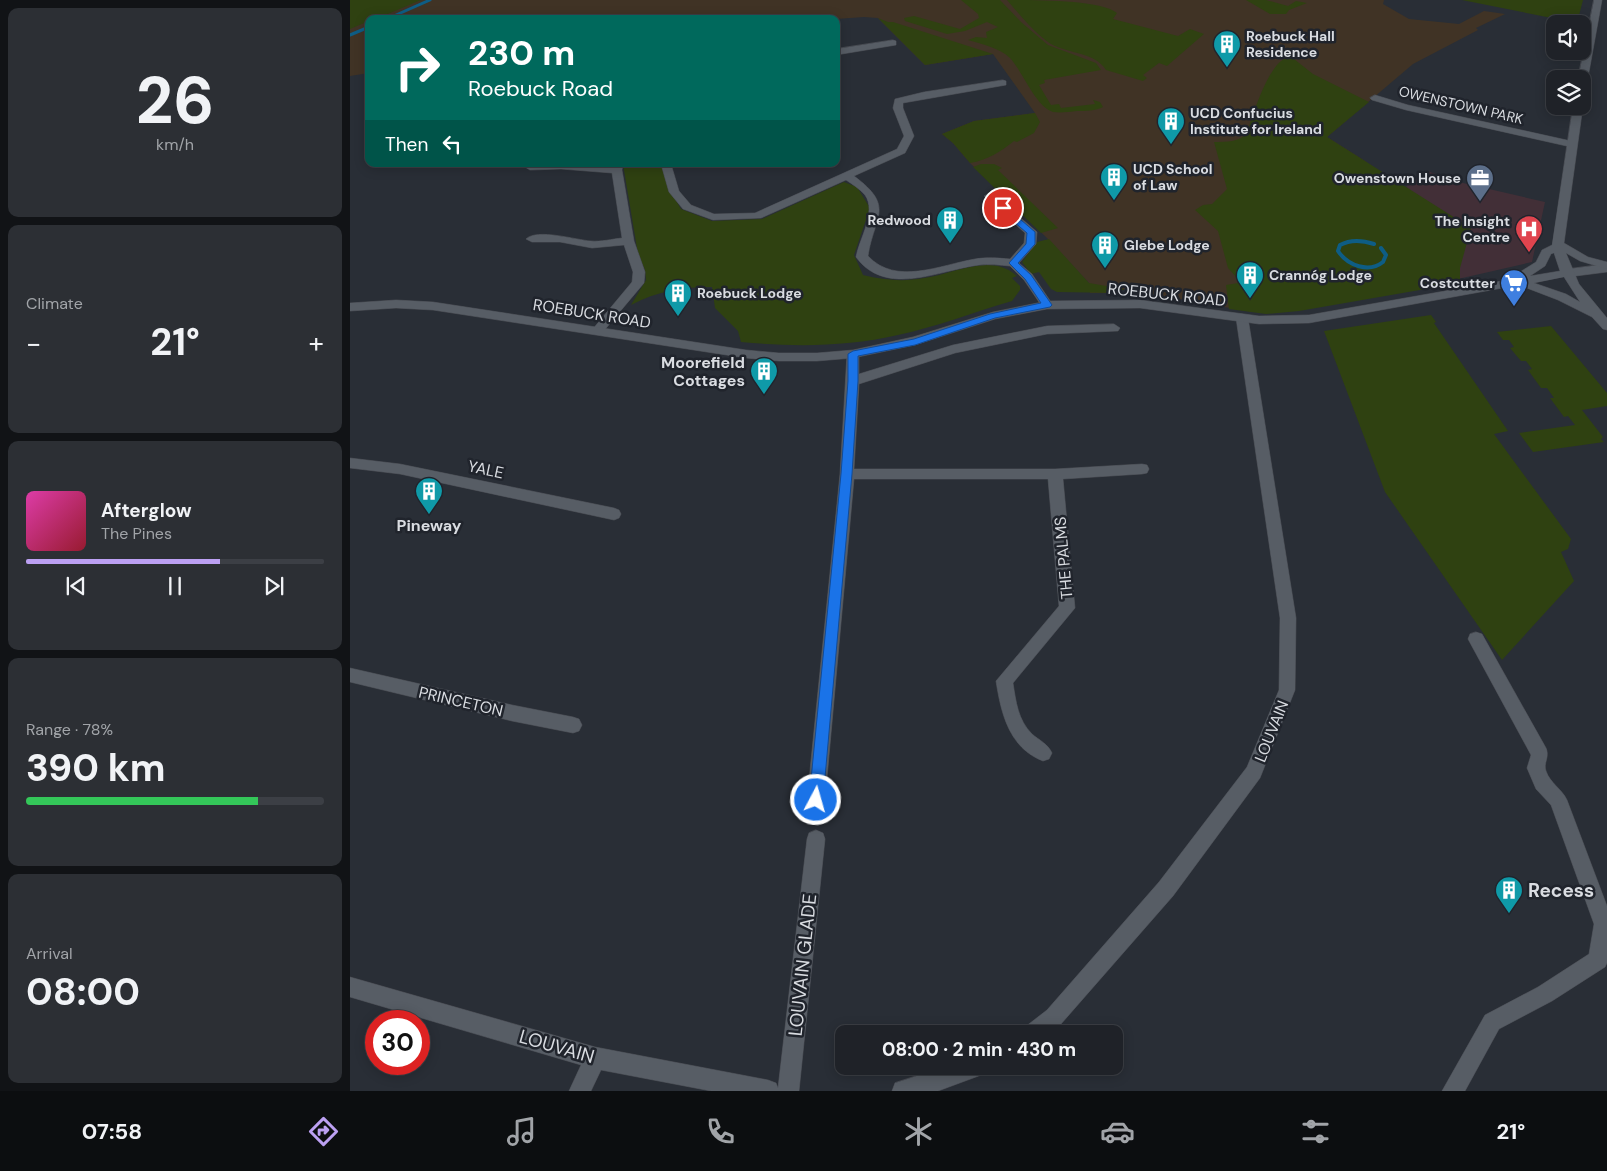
<!DOCTYPE html>
<html lang="en">
<head>
<meta charset="utf-8">
<style>
  :root { --surface:#1f2228; --page:#2c2f34; --text:#f1f3f6; --muted:#a1a4a8; --line:#3c3f45; --accent:#bca0f2 }
  body { margin:0; font-family:"DM Sans",sans-serif; background:var(--page); color:var(--text); height:100vh; display:flex; flex-direction:column; font-size:19px; white-space:nowrap }
  * { box-sizing:border-box; margin:0 }
  p { font-size:16px; color:var(--muted) }
  .icon { flex:none; width:28px; height:28px; fill:none; stroke:currentColor; stroke-width:2; stroke-linecap:round; stroke-linejoin:round }
  .map { position:relative; flex:1; overflow:hidden }
  .details { display:flex; flex-direction:column; gap:8px; padding:8px; background:#111316; width:350px }
  .details>* { flex:none }
  .hud { position:absolute; left:15px; top:15px; width:475px; height:152px; border-radius:10px; box-shadow:0 2px 12px #0003,0 0 0 1px var(--line); background:#00695c; color:#fff; overflow:hidden }
  .fabs { position:absolute; left:1196px; top:15px; display:grid; gap:10px }
  .fabs a { display:grid; place-items:center; width:45px; height:45px; border-radius:10px; background:var(--surface); box-shadow:0 2px 12px #0003,0 0 0 1px var(--line); font-size:25px }
  .speed { position:absolute; left:15px; top:1010px; display:flex; gap:10px; font-size:25px; font-weight:700; text-align:center }
  .speed>* { display:grid; place-content:center; width:65px; height:65px; border-radius:50%; background:var(--surface); box-shadow:0 2px 12px #0003,0 0 0 1px var(--line); line-height:1 }
  .speed .limit { border:8px solid #d22; background:#fff; color:#111 }
  .pin { position:absolute; display:grid; place-items:center; width:42px; height:42px; color:#fff; margin:-21px; border:2px solid #fff; border-radius:50%; box-shadow:0 1px 5px #0007 }
  .me { position:absolute; width:55px; margin:-28px; rotate:6deg; stroke-linejoin:round; filter:drop-shadow(0 0 4px #0008) }
  .turn { display:flex; align-items:center; gap:18px; height:105px; padding:0 20px; font-size:22px }
  .turn .icon { width:65px; height:65px; stroke-width:2.5 }
  .turn b { display:block; font-size:35px; line-height:42px }
  .then { display:flex; align-items:center; height:48px; padding:0 20px; background:#0003; gap:10px; font-size:19px }
  .big { font-size:38px; font-weight:700; line-height:1.1 }
  .details .tile { flex:1; display:flex; flex-direction:column; justify-content:center; gap:8px; min-width:0; padding:0 18px; border-radius:10px; background:var(--page) }
  .details .dial { align-items:center; gap:0 }
  .dial b { font-size:65px; line-height:1 }
  .song { display:flex; align-items:center; gap:15px }
  .cover { width:60px; height:60px; border-radius:8px; background:linear-gradient(135deg,hsl(320 70% 55%),hsl(350 70% 35%)) }
  .played { height:5px; border-radius:2px; background:linear-gradient(90deg,var(--accent) 65%,var(--line) 65%) }
  .keys { display:flex; justify-content:space-around; direction:ltr }
  .heat { display:flex; justify-content:space-between; align-items:center; font-size:28px; direction:ltr }
  .charge { height:8px; border-radius:4px; background:linear-gradient(90deg,#34c759 78%,var(--line) 0) }
  .trip { position:absolute; left:485px; top:1025px; width:288px; height:50px; border-radius:10px; background:var(--surface); box-shadow:0 2px 12px #0003,0 0 0 1px var(--line); font-weight:700; line-height:50px; text-align:center }
  .menu { display:flex; height:80px; justify-content:space-around; align-items:center; background:#0c0e10; color:var(--muted) }
  .menu .icon { width:35px; height:35px }
  .menu .selected { color:var(--accent) }
  .menu b { font-size:22px; color:var(--text) }
  main { display:flex; flex:1; min-height:0 }
  .map>svg:first-child { display:block }
</style>
</head>
<body>
<main>
<section class="details">
<div class="tile dial"><b>26</b><p>km/h</p></div>
<div class="tile"><p>Climate</p>
<div class="heat"><a>−</a><b class="big">21°</b><a>+</a></div>
</div>
<div class="tile">
<div class="song"><i class="cover"></i><div><b>Afterglow</b><p>The Pines</p></div></div>
<div class="played"></div>
<div class="keys"><svg class="icon" aria-label="previous" viewBox="0 0 24 24"><path d="M18 5L8 12l10 7zM5 5v14"/></svg><svg class="icon" aria-label="pause" viewBox="0 0 24 24"><path d="M8 5v14M16 5v14"/></svg><svg class="icon" aria-label="next" viewBox="0 0 24 24"><path d="M6 5l10 7-10 7zM19 5v14"/></svg></div>
</div>
<div class="tile"><p>Range · 78%</p><b class="big">390 km</b><div class="charge"></div></div>
<div class="tile"><p>Arrival</p><b class="big">08:00</b></div>
</section>
<div class="map">
<svg width="1257" height="1091" viewBox="0 0 1257 1091">
  <rect width="100%" height="100%" fill="#292e36"/>
  <polygon fill="#422f37" points="1078,171 1100,180 1195,202 1182,262 1108,279 1110,268 1056,186"/>
  <polygon fill="#403325" points="0,0 1034,0 1033,4 1059,19 1109,24 1134,11 1155,14 1126,28 1128,30 1063,64 977,137 1015,161 1110,268 1108,279 902,312 774,289 768,293 740,293 739,283 698,239 620,163 603,143 592,134 624,121 685,113 643,54 575,65 528,18 514,17 486,19 19,19 19,73 0,76"/>
  <g fill="#2f4111">
    <polygon points="0,0 71,0 26,19 19,19 19,21 0,29"/>
    <path d="M611 0H650L671 22 698 45 746 63 751 70 694 80 695 83 689 85 701 105 709 104 711 108 745 104 743 100 750 102 753 107C746 111 735 111 727 111 719 112 710 113 703 112 685 106 673 72 660 58 650 48 631 44 618 40L626 37 637 38 636 32 648 27 637 22 615 31 597 34 555 21 554 18 564 16 610 29 629 18 628 14Z"/>
    <path d="M657 0C686 0 752 0 767 13L763 19 828 36 840 29 854 34 817 66 809 63 793 75 797 78 793 81 756 70C745 52 719 54 701 44 686 35 669 14 657 0Z"/>
    <polygon points="896,0 916,0 938,6 946,1 957,3 939,10 936,14 920,14"/>
    <polygon points="1112,0 1233,0 1227,23"/>
    <polygon points="528,18 538,22 543,22 643,54 575,65"/>
    <path d="M938 58 944 59 963 74 1019 102 977 137 1121 228 1110 268V283L949 311 916 314 879 309 876 285 888 283 887 278 878 268 868 231 845 210 853 205 862 204 877 189 864 142C876 142 890 142 897 133 902 117 920 59 938 58Z"/>
    <path d="M685 113 690 122 684 133 667 142 664 141C650 152 638 160 620 163L603 143 592 134 624 121Z"/>
    <path d="M273 164H311L321 192 331 209 362 221 412 219 494 182 507 187 520 208 504 255 513 275C534 280 553 282 574 278 604 274 641 252 667 276L662 278 670 286V290L662 301C624 312 586 327 548 335 496 347 443 347 391 342L388 331 365 308 362 287C333 287 307 291 281 305L296 280 295 270 288 254Z"/>
    <polygon points="631,164 644,164 652,168 648,170 708,228 691,233 623,167"/>
    <polygon points="699,239 739,283 774,289 768,293 707,292 701,289 689,272 681,274 672,262 687,242"/>
    <polygon points="1081,315 1086,322 1084,323 1158,431 1144,434 1221,539 1218,549 1211,552 1224,581 1152,660 1035,492 974,331"/>
    <polygon points="1201,326 1257,393 1257,406 1232,410 1253,437 1251,439 1254,442 1183,452 1169,433 1225,425 1218,416 1214,417 1200,398 1204,398 1197,388 1191,388 1178,370 1182,369 1176,361 1171,361 1160,348 1164,347 1159,340 1153,340 1147,332"/>
  </g>
  <g fill="none" stroke-linecap="round" stroke-linejoin="round">
    <g stroke="#0e5d85" stroke-width="3">
      <polyline points="37,19 80,0"/>
      <polyline points="0,35 19,27"/>
    </g>
    <path stroke="#0e5d85" stroke-width="4" d="M1024 244C1012 240 1001 239 990 245L988 251C998 266 1019 273 1033 262L1036 255 1031 248"/>
    <g stroke="#464950" stroke-width="1">
      <g id="street">
        <polygon points="543,40 546,41 546,45 486,55 486,49"/>
        <path d="M653 80 656 81V85L553 103V108L564 136 555 153 504 176C546 207 524 216 518 256 546 286 590 265 625 259 637 257 648 258 660 259L674 243 675 233 634 196 639 193 643 194 687 232 686 244 669 263 682 274 703 305 701 308H693L674 280 660 266C650 265 639 264 629 265 589 270 536 298 506 257 509 239 527 212 515 195 510 189 502 184 496 180L411 218 363 220 333 209 319 192 311 164H321L329 191 341 205 364 214 405 213 547 149 554 136 543 108 545 99 574 92Z"/>
        <polygon points="1025,95 1058,105 1221,141 1226,144 1221,147 1056,110 1022,100 1020,98"/>
        <path d="M185 164 262 167 263 164H273L272 170 284 241 295 272 294 283 252 333H244L242 330 282 282 283 272 274 245 242 248 210 242H182L176 239C187 228 226 240 241 241 251 242 262 239 272 238L262 173 211 169 180 170 175 167 176 165Z"/>
        <polygon points="1257,264 1257,272 1218,277 1212,273 1218,269"/>
        <polygon points="892,314 898,318 946,618 945,690 910,778 823,896 711,1024 699,1034 672,1034 675,1027 697,1010 809,882 897,767 929,690 930,618 886,318"/>
        <path d="M764 324 770 328 768 331 697 334 605 353 509 384 504 469H705L792 464 797 465 799 469 797 473 792 474 713 479 725 608 663 683C666 702 668 720 682 734 689 740 698 744 702 753L699 759 693 761C659 748 651 713 646 681L709 606 698 479H504L475 800 472 806 466 809 460 806 457 800 490 474 497 354 499 351H507L509 354V374L603 345 697 326Z"/>
        <polygon points="0,458 50,464 264,508 269,510 271,514 269,518 264,520 50,474 0,468"/>
        <path d="M1126 632 1132 634 1196 748C1200 757 1193 763 1196 771 1200 783 1212 789 1217 800L1257 906V963L1255 967 1202 1001 1149 1029 1115 1091H1092L1135 1015 1188 987 1239 954 1244 924 1201 805 1186 789 1177 768 1181 755 1118 639 1120 634Z"/>
        <polygon points="0,668 162,705 223,717 229,719 232,725 229,731 223,733 162,721 0,682"/>
        <polygon points="466,830 473,833 475,839 449,1091 361,1091 251,1070 241,1091 219,1091 231,1065 0,997 0,977 245,1047 418,1080 426,1083 428,1088 457,839 459,833"/>
        <polygon points="597,1066 637,1066 634,1074 588,1091 542,1091 545,1083"/>
      </g>
    </g>
    <g stroke="#464950" stroke-width="1">
      <g id="secondary">
        <polygon points="1244,0 1252,0 1237,83 1232,86 1232,79 1228,79"/>
        <path d="M1223 106H1233L1214 243 1238 257 1257 262V269L1230 261 1216 253 1229 284 1257 318V330L1253 329 1242 317 1208 300 1169 285 959 323 909 324 790 308 697 309 645 319 565 345 503 358 467 361H429L396 358 83 310 46 308 0 311V303L46 300 83 302 396 350 429 353H467L503 350 563 337 643 312 697 301 790 300 909 316 959 315 1163 279 1165 275 1186 262 1192 250 1202 245ZM1204 253 1210 271 1180 276 1195 266 1201 254ZM1214 277 1230 302 1216 294 1184 283Z"/>
      </g>
    </g>
    <use href="#street" fill="#575d65" fill-rule="evenodd"/>
    <use href="#secondary" fill="#575d65" fill-rule="evenodd"/>
  </g>
  <polygon fill="#1a73e8" stroke="#114b97" points="650,207 656,207 685,232 685,244 668,263 681,275 702,305 700,307 645,318 565,345 508,356 508,381 502,474 473,800 471,805 466,807 462,805 459,800 491,474 498,381 498,354 503,351 564,339 640,314 691,303 675,279 659,263 676,244 677,233 650,210"/>
  <defs>
    <g id="building-pin" transform="scale(1.4375)"><path d="M0 17L-7.5 6A9.5 9.5 0 1 1 7.5 6Z" fill="#0f9aa8" stroke="#20242c"/><path d="M-4-6H4V6H1V3H-1V6H-4ZM-2.5-4.3h1.7v1.8h-1.7ZM.8-4.3h1.7v1.8H.8ZM-2.5-1h1.7V.8h-1.7ZM.8-1h1.7V.8H.8Z" fill="#fff"/></g>
    <g id="office-pin" transform="scale(1.4375)"><path d="M0 17L-7.5 6A9.5 9.5 0 1 1 7.5 6Z" fill="#5c6f8a" stroke="#20242c"/><path d="M-6-3h4V-5.5h4V-3h4V5H-6ZM-1-4.5V-3h2v-1.5ZM-6 0V1H6V0Z" fill="#fff"/></g>
    <g id="hospital-pin" transform="scale(1.4375)"><path d="M0 17L-7.5 6A9.5 9.5 0 1 1 7.5 6Z" fill="#e0444e" stroke="#20242c"/><path d="M-5-5h3v3.5h4V-5h3V5h-3V1.5h-4V5h-3Z" fill="#fff"/></g>
    <g id="supermarket-pin" transform="scale(1.4375)"><path d="M0 17L-7.5 6A9.5 9.5 0 1 1 7.5 6Z" fill="#3f7fe0" stroke="#20242c"/><path d="M-6-5.5h2.5l.6 2H6L4.5 2H-2.5L-4.4-4H-6ZM-1.5 3.2a1.3 1.3 0 1 0 .1 0ZM3 3.2a1.3 1.3 0 1 0 .1 0Z" fill="#fff"/></g>
  </defs>
  <g fill-rule="evenodd">
    <use href="#building-pin" x="877" y="44"/>
    <use href="#building-pin" x="821" y="121"/>
    <use href="#building-pin" x="764" y="177"/>
    <use href="#office-pin" x="1130" y="178"/>
    <use href="#building-pin" x="600" y="220"/>
    <use href="#hospital-pin" x="1179" y="229"/>
    <use href="#building-pin" x="755" y="245"/>
    <use href="#building-pin" x="900" y="275"/>
    <use href="#supermarket-pin" x="1164" y="283"/>
    <use href="#building-pin" x="328" y="293"/>
    <use href="#building-pin" x="414" y="371"/>
    <use href="#building-pin" x="79" y="491"/>
    <use href="#building-pin" x="1159" y="890"/>
  </g>
  <g text-anchor="middle" stroke-width="5" stroke-linejoin="round" paint-order="stroke">
    <g font-size="14" font-weight="bold" fill="#d9dce1" stroke="#20242c" text-anchor="start">
      <text x="896" y="41">Roebuck Hall<tspan x="896" dy="16">Residence</tspan></text>
      <text x="840" y="118">UCD Confucius<tspan x="840" dy="16">Institute for Ireland</tspan></text>
      <text x="783" y="174">UCD School<tspan x="783" dy="16">of Law</tspan></text>
      <text x="1111" y="183" text-anchor="end">Owenstown House</text>
      <text x="581" y="225" text-anchor="end">Redwood</text>
      <text x="1160" y="226" text-anchor="end">The Insight<tspan x="1160" dy="16">Centre</tspan></text>
      <text x="774" y="250">Glebe Lodge</text>
      <text x="919" y="280">Crannóg Lodge</text>
      <text x="1145" y="288" text-anchor="end">Costcutter</text>
      <text x="347" y="298">Roebuck Lodge</text>
    </g>
    <g font-size="14" fill="#d9dce1" stroke="#20242c">
      <text transform="translate(1111 105) rotate(13)" y="5">OWENSTOWN PARK</text>
    </g>
    <g font-size="16" fill="#d9dce1" stroke="#20242c">
      <text transform="translate(817 294) rotate(6)" y="6">ROEBUCK ROAD</text>
      <text transform="translate(242 313) rotate(9)" y="6">ROEBUCK ROAD</text>
      <text transform="translate(136 469) rotate(12)" y="6">YALE</text>
      <text transform="translate(713 558) rotate(-95)" y="6">THE PALMS</text>
      <text transform="translate(111 701) rotate(13)" y="6">PRINCETON</text>
      <text transform="translate(921 731) rotate(-68)" y="6">LOUVAIN</text>
    </g>
    <g font-size="16" font-weight="bold" fill="#d9dce1" stroke="#20242c" text-anchor="end">
      <text x="395" y="368">Moorefield<tspan x="395" dy="18">Cottages</tspan></text>
      <text x="79" y="531" text-anchor="middle">Pineway</text>
    </g>
    <g font-size="19" font-weight="bold" fill="#d9dce1" stroke="#20242c" text-anchor="start">
      <text x="1178" y="897">Recess</text>
    </g>
    <g font-size="19" fill="#d9dce1" stroke="#20242c">
      <text transform="translate(452 965) rotate(-84)" y="7">LOUVAIN GLADE</text>
      <text transform="translate(207 1046) rotate(16)" y="7">LOUVAIN</text>
    </g>
  </g>
</svg>
<div class="fabs">
<a><svg class="icon" aria-label="sound" viewBox="0 0 24 24"><path d="M4 9h4l5-4v14l-5-4H4zM17 9q2 3 0 6"/></svg></a>
<a><svg class="icon" aria-label="layers" viewBox="0 0 24 24"><path d="M12 4l9 5-9 5-9-5zM3 14l9 5 9-5"/></svg></a>
</div>
<div class="speed"><div class="limit">30</div></div>
<div class="pin" style="left:653px;top:208px;background:#d93025"><svg class="icon" aria-label="arrive" viewBox="0 0 24 24"><path d="M6 21V4h12l-3 4 3 4H6"/></svg></div>
<svg class="me" style="left:466px;top:800px" viewBox="-20 -20 40 40"><circle r="17" fill="#1a73e8" stroke="#fff" stroke-width="3"/><path d="M0-11L8 9 0 5-8 9z" fill="#fff"/></svg>
<div class="trip">08:00 · 2 min · 430 m</div>
<div class="hud">
<div class="turn"><svg class="icon" aria-label="right" viewBox="0 0 24 24"><path d="M7 20v-9h11M14 6l5 5-5 5"/></svg><div><b>230 m</b>Roebuck Road</div></div>
<div class="then">Then<svg class="icon" aria-label="left" viewBox="0 0 24 24"><path d="M17 20v-9H6M10 6l-5 5 5 5"/></svg></div>
</div>
</div>
</main>
<nav class="menu">
<b>07:58</b>
<svg class="icon selected" aria-label="directions" viewBox="0 0 24 24"><path d="M12 3l9 9-9 9-9-9zM9 14v-3h6M13 9l2 2-2 2"/></svg>
<svg class="icon" aria-label="music" viewBox="0 0 24 24"><path d="M9 18V5l10-2v13"/><circle cx="6" cy="18" r="3"/><circle cx="16" cy="16" r="3"/></svg>
<svg class="icon" aria-label="phone" viewBox="0 0 24 24"><path d="M5 4h4l2 5-3 2q2 4 5 5l2-3 5 2v4C11 20 4 13 5 4z"/></svg>
<svg class="icon" aria-label="climate" viewBox="0 0 24 24"><path d="M12 3v18M4 7l16 10M4 17L20 7"/></svg>
<svg class="icon" aria-label="car" viewBox="0 0 24 24"><path d="M5 17H2v-5l4-1 3-4h7l3 4 3 1v5h-3M9 17h6M6 11h13"/><circle cx="7" cy="17" r="2"/><circle cx="17" cy="17" r="2"/></svg>
<svg class="icon" aria-label="filters" viewBox="0 0 24 24"><path d="M4 7h16M4 17h16"/><circle cx="9" cy="7" r="2"/><circle cx="15" cy="17" r="2"/></svg>
<b>21°</b>
</nav>
</body>
</html>
